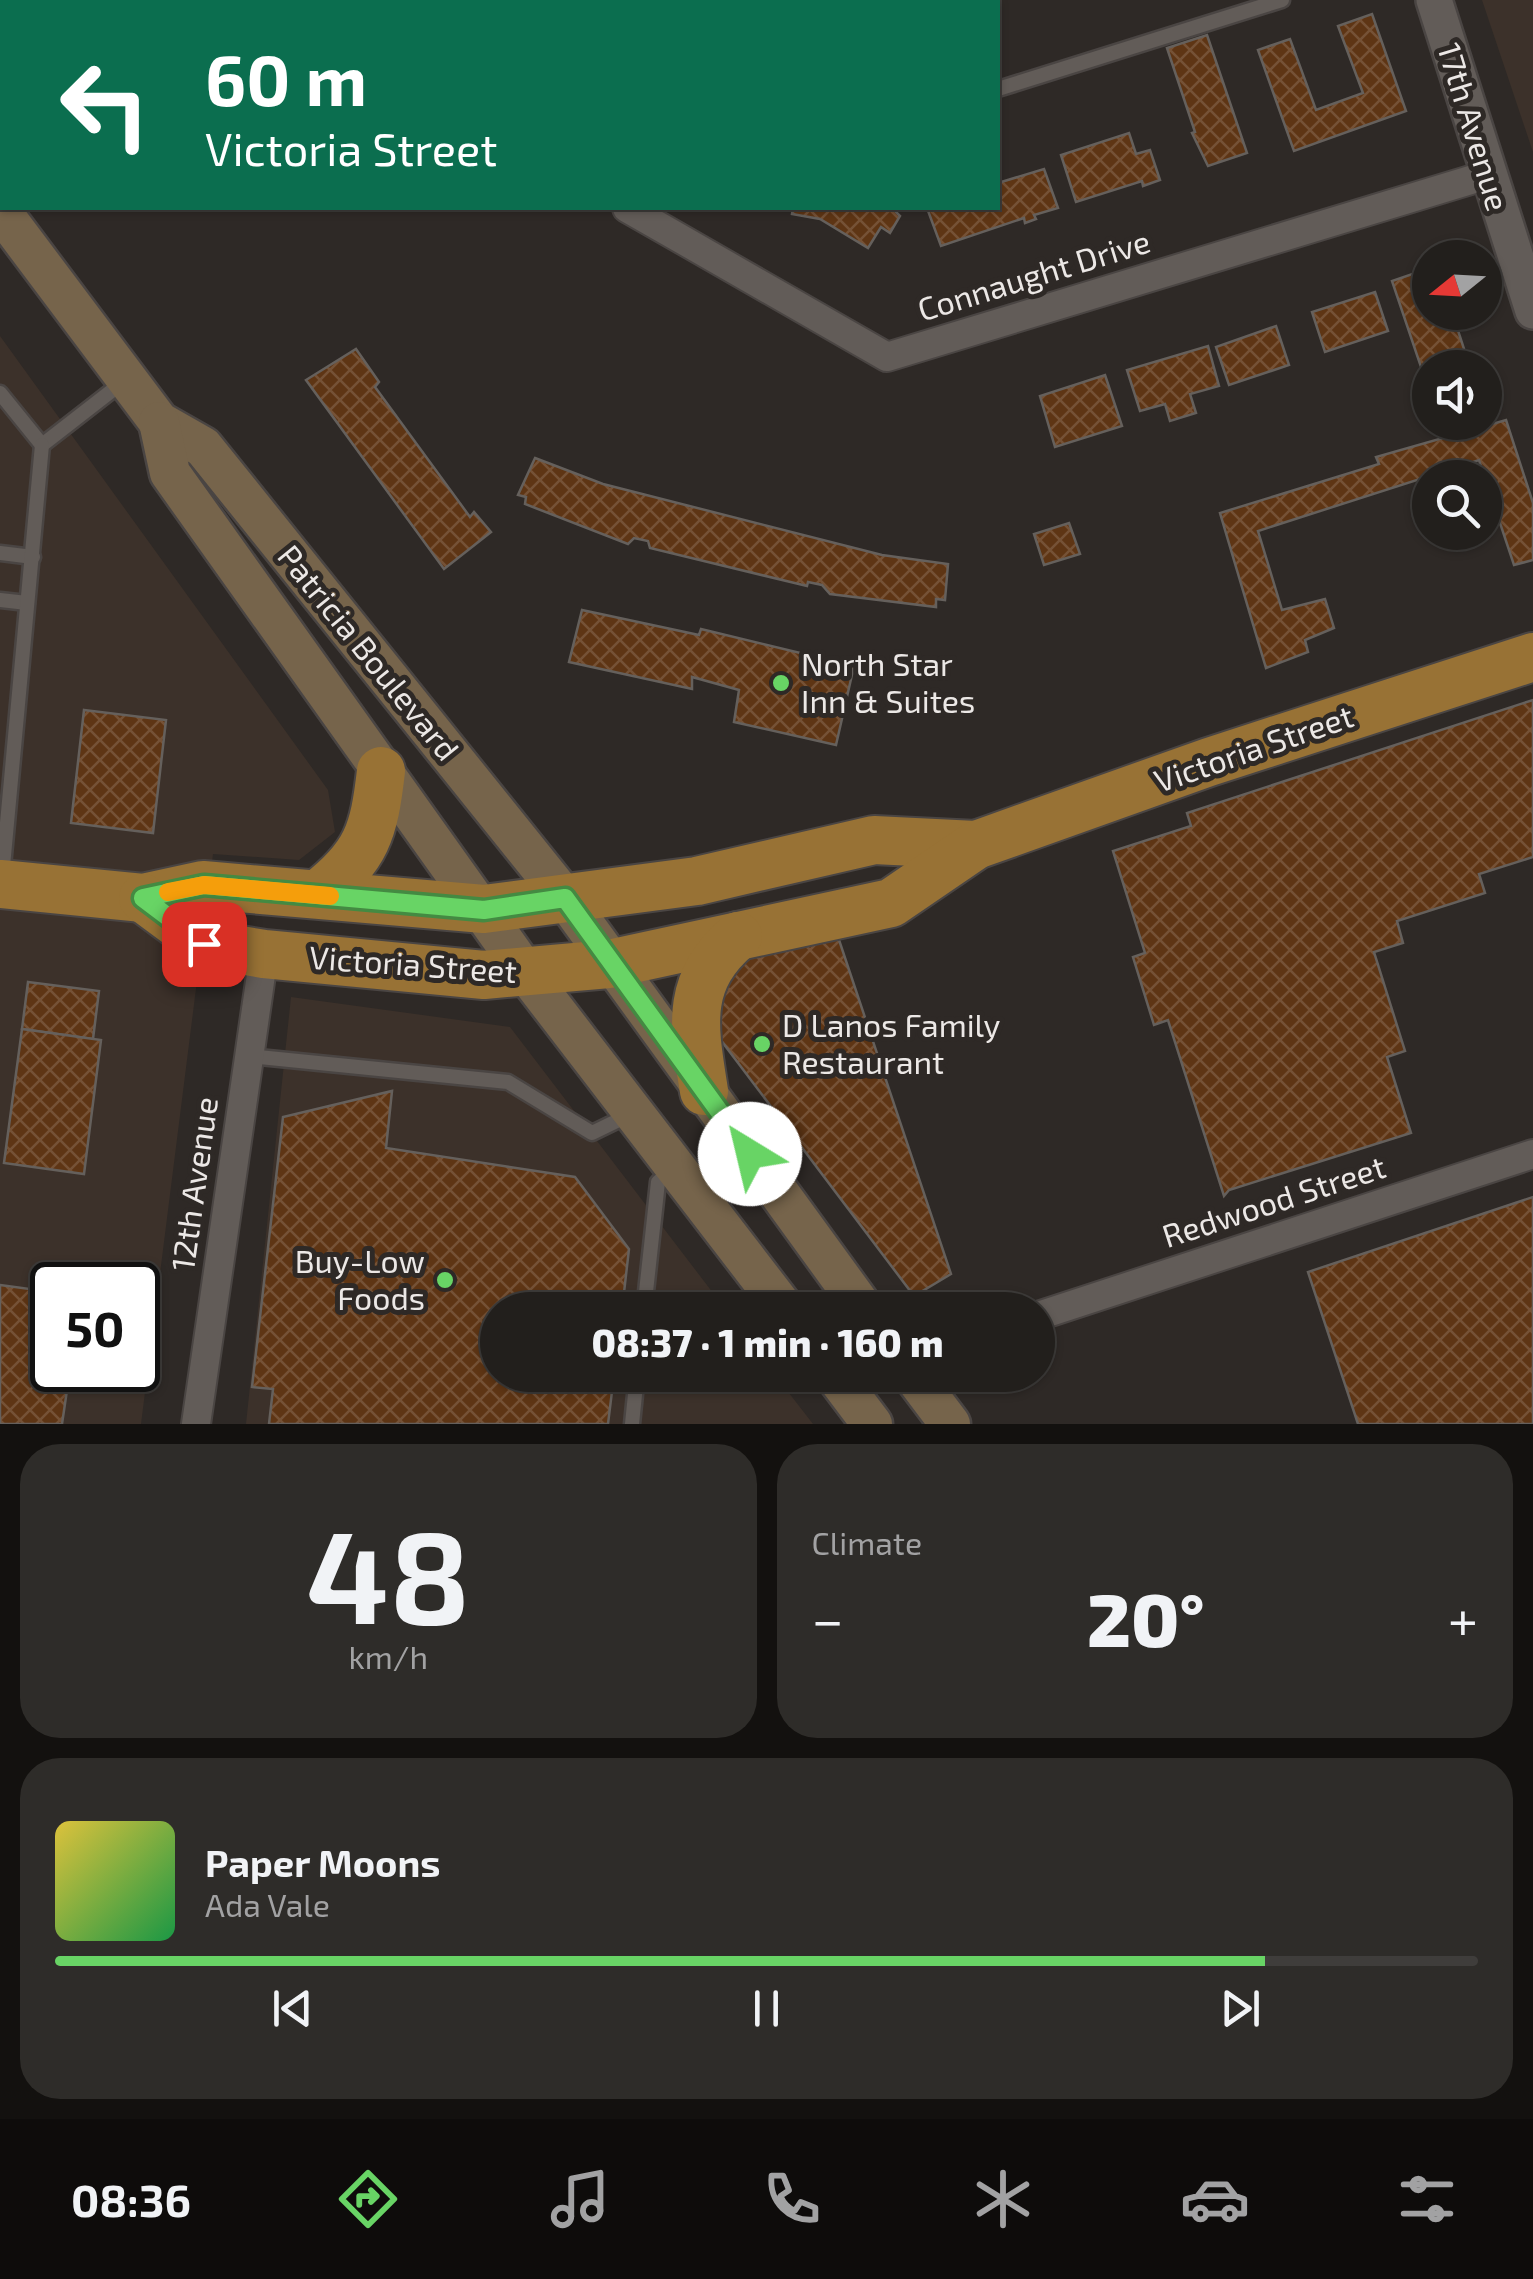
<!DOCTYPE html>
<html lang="en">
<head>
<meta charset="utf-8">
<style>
  :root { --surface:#221f1c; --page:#2e2c29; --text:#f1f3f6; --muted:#a2a2a3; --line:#3f3d3b; --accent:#68d465 }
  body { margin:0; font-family:"Exo 2",sans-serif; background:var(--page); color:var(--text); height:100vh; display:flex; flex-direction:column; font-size:38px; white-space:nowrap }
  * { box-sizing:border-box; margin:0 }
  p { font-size:32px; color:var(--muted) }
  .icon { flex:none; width:55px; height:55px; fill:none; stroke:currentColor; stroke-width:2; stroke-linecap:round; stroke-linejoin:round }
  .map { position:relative; height:1424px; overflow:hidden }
  .side { display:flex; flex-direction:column; gap:20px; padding:20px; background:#13110f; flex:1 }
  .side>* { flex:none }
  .banner { position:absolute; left:0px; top:0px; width:1000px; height:210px; box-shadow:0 2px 8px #0004,0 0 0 2px var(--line); background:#0b6e4f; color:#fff; overflow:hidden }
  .needle { width:65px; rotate:252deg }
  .tools { position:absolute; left:1412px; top:240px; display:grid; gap:20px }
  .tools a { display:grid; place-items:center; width:90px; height:90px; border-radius:50%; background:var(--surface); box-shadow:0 2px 8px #0004,0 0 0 2px var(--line); font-size:50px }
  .speed { position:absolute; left:30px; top:1262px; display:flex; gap:20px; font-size:50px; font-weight:700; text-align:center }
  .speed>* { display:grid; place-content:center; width:130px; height:130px; border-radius:50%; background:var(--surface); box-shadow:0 2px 8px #0004,0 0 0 2px var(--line); line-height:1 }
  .speed .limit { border:5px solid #111; border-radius:15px; background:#fff; color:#111 }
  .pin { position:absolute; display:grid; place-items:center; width:85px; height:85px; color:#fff; margin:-42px; border-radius:20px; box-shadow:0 5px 15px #0006 }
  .me { position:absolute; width:110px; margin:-55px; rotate:324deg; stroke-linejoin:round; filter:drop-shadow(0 0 8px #0008) }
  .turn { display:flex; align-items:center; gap:35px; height:210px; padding:0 40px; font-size:45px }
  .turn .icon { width:130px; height:130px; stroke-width:2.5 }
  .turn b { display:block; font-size:70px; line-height:85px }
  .big { font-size:75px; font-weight:800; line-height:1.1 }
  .side .tile { flex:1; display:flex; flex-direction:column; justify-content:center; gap:15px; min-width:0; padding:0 35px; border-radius:40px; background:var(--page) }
  .side .dial { align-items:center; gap:0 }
  .dial b { font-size:130px; line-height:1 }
  .song { display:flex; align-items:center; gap:30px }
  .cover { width:120px; height:120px; border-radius:15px; background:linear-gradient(135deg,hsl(50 70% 55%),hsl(140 70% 35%)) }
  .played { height:10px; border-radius:5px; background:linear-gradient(90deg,var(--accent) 85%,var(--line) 85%) }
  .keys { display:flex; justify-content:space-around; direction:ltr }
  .heat { display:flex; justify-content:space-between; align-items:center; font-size:55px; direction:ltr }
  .side .tiles { flex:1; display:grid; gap:20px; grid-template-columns:1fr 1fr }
  .tile:last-child { grid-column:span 2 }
  .trip { position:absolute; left:480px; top:1292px; width:575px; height:100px; border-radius:50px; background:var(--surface); box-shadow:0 2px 8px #0004,0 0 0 2px var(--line); font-weight:800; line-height:100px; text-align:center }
  .tab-bar { display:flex; height:160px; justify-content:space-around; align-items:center; background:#0e0c0b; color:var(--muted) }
  .tab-bar .icon { width:70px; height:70px }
  .tab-bar .active { color:var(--accent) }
  .tab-bar b { font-size:45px; color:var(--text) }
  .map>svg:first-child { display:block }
</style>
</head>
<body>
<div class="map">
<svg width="1533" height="1424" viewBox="0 0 1533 1424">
  <defs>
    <pattern id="building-cross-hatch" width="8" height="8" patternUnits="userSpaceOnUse" patternTransform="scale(2.5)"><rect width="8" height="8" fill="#5e3514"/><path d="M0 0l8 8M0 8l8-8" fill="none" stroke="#755236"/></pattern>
  </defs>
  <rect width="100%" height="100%" fill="#2e2926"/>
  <g fill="#3c312a" fill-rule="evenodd">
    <polygon points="1482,0 1533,0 1533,152"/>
    <path d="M0 336 328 790 335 832 299 860 213 854 141 1424H0ZM52 1285H138V1370H52Z"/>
    <polygon points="291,997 510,1027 726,1310 498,1310 498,1375 775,1375 813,1424 246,1424"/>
  </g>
  <g fill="url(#building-cross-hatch)" stroke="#65605c" stroke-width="2.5">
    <polygon points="1372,14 1406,111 1294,151 1258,50 1290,39 1316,110 1363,93 1338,26"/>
    <polygon points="1207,35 1247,153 1208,166 1192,133 1195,132 1167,48"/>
    <polygon points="1129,133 1136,154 1150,150 1160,180 1143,186 1142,181 1076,202 1061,155"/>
    <polygon points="1044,169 1058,208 1034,215 1036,219 1025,223 1024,218 941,246 927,208 998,208 998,183"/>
    <polygon points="793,208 892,208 900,216 890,233 881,227 868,248 820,219 792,214"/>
    <polygon points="1430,268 1430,312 1452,312 1465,352 1421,367 1392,281"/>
    <polygon points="1375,292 1388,331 1325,352 1312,312"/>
    <polygon points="1276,326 1289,365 1229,385 1216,347"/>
    <polygon points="1208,346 1219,386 1190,394 1196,413 1170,421 1165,404 1140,411 1127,370"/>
    <polygon points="356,349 379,382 375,387 470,517 474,512 491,532 444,569 306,380"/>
    <polygon points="1105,375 1122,426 1055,447 1040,396"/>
    <polygon points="1506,420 1533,503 1533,560 1514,565 1479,460 1258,531 1282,610 1325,599 1334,628 1305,640 1308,652 1266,668 1220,513 1379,464 1376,457"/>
    <polygon points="535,458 603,484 882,555 948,564 945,600 936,599 936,607 830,594 822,585 808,582 807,586 650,548 648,541 634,538 628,544 525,504 526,497 518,495"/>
    <polygon points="1069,523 1080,554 1044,565 1034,534"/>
    <polygon points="582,610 699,635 701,629 854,666 836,745 734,722 739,690 692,677 692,689 569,662"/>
    <polygon points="1533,700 1533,857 1479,874 1485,893 1397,921 1403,943 1374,952 1405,1051 1387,1057 1411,1133 1229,1190 1224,1196 1168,1020 1154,1025 1133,957 1145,953 1113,851 1191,826 1187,813"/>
    <polygon points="84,710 166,720 153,833 71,823"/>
    <polygon points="835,928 951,1274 914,1296 720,1039 721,961"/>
    <polygon points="28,982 99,991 93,1039 22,1029"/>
    <polygon points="22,1029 101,1040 84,1174 4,1163"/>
    <polygon points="392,1091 386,1148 575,1177 629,1249 622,1310 498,1310 498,1375 614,1375 608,1424 269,1424 273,1389 252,1387 283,1117"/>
    <polygon points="1533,1197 1533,1424 1358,1424 1308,1272"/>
    <polygon points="0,1285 52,1292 52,1370 70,1370 62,1424 0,1424"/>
  </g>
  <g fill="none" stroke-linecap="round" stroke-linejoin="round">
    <g stroke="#4a4543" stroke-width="19">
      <g id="service">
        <polyline points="998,89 1282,0"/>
        <polyline points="0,393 42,445 123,382"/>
        <polyline points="0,553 33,557"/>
        <polyline points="0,600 27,603"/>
        <polyline points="2,877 42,445"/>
        <polyline points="249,1056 508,1082 592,1133 629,1115"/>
        <polyline points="644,1310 658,1182 671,1171"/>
        <polyline points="632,1424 637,1375"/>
      </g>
    </g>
    <g stroke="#4a4543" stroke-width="32">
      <g id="minor">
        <polyline points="267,0 269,2"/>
        <polyline points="838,0 839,2"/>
        <polyline points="467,2 475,0"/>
        <polyline points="627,208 887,357 1487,175"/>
        <polyline points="1038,1316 1533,1154"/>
        <polyline points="196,1424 264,954"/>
      </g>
    </g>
    <g stroke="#4a4543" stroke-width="40">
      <polyline id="tertiary" points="1434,0 1533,311"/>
    </g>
    <g stroke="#4a4543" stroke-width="45">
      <g id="secondary">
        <polyline points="0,210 159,422 203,447 565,898 864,1310"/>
        <polyline points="159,422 170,473 527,974 785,1310"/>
        <polyline points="835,1375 872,1424"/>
        <polyline points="913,1375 950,1424"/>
      </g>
    </g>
    <g stroke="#4a4543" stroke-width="52">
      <g id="trunk">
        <polyline points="0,884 143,898 203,885 484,909 697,881 874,840 976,845"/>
        <path d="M318 894C367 856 374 832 381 771"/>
        <polyline points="143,898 205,944 264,954 484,975 609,964 891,903 976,845 1209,762 1533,657"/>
        <path d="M704 1091C694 1027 684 982 738 936"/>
      </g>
    </g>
    <use href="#service" stroke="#625c58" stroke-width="14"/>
    <use href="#minor" stroke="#625c58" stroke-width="28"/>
    <use href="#tertiary" stroke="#625c58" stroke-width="35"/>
    <use href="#secondary" stroke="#76644b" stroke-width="40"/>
    <use href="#trunk" stroke="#987235" stroke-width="48"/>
  </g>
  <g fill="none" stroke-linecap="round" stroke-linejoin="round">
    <g stroke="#448a42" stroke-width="25">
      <polyline id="route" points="204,944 143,898 204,885 484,910 565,898 750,1154"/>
    </g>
    <use href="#route" stroke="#68d465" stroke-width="18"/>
    <polyline stroke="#f59e0b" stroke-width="18" points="168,892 204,885 330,896"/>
  </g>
  <g fill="#68d465" stroke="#2e2926" stroke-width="4">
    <circle cx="781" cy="683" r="10"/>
    <circle cx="762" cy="1044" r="10"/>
    <circle cx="445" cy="1280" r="10"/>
  </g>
  <g text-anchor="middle" stroke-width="10" stroke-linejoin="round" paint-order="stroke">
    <g font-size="32" fill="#ece8e6" stroke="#2e2926">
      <text transform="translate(1473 127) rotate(73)" y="11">17th Avenue</text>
      <text transform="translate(1034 276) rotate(-17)" y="11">Connaught Drive</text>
      <text transform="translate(368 653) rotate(51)" y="11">Patricia Boulevard</text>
      <text transform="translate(1254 749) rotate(-19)" y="11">Victoria Street</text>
      <text transform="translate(413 965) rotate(4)" y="11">Victoria Street</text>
      <text transform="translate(195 1184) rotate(-82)" y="11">12th Avenue</text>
      <text transform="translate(1274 1202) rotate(-18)" y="11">Redwood Street</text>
    </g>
    <g font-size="32" fill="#ece8e6" stroke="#2e2926" text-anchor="start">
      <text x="801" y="676">North Star<tspan x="801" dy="37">Inn &amp; Suites</tspan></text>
      <text x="782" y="1037">D Lanos Family<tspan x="782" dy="37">Restaurant</tspan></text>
      <text x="425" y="1273" text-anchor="end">Buy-Low<tspan x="425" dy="37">Foods</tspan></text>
    </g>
  </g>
</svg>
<div class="tools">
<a><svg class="needle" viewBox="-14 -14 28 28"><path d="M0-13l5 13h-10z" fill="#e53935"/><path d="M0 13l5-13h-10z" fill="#a2a2a3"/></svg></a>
<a><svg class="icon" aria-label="sound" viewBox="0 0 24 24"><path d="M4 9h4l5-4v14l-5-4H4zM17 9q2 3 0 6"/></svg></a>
<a><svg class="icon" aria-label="search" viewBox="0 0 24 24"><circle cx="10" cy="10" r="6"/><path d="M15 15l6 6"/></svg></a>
</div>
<div class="speed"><div class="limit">50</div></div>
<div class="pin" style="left:204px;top:944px;background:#d93025"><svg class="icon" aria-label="arrive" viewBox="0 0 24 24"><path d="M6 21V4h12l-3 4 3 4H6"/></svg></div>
<svg class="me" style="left:750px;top:1154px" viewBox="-20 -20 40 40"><circle r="19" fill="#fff"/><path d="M0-13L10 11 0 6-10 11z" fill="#68d465"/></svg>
<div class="trip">08:37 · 1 min · 160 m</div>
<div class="banner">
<div class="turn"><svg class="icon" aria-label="left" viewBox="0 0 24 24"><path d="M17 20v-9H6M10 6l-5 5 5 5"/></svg><div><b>60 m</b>Victoria Street</div></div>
</div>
</div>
<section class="side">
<div class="tiles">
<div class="tile dial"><b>48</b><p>km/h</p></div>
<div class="tile"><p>Climate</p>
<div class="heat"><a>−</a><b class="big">20°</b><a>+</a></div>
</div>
<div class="tile">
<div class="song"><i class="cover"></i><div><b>Paper Moons</b><p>Ada Vale</p></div></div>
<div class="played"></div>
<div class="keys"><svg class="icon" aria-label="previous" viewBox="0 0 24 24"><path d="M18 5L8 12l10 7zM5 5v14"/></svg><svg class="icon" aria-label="pause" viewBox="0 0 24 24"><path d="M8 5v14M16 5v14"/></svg><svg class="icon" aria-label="next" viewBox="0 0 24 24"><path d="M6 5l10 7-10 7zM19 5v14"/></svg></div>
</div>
</div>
</section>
<nav class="tab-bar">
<b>08:36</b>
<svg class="icon active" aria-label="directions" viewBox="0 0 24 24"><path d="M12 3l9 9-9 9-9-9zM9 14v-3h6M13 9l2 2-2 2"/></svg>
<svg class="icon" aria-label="music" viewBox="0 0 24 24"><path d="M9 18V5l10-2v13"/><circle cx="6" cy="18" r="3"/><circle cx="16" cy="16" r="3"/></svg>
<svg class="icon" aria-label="phone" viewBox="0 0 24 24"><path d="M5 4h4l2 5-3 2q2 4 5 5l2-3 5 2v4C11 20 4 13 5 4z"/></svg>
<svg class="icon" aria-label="climate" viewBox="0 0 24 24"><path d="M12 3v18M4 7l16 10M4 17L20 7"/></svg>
<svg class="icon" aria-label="car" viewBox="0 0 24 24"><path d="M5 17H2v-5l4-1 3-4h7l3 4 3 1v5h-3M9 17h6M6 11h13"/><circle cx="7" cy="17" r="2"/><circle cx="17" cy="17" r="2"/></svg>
<svg class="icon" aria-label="filters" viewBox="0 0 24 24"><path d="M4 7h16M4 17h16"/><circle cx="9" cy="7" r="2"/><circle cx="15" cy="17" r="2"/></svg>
</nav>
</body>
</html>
